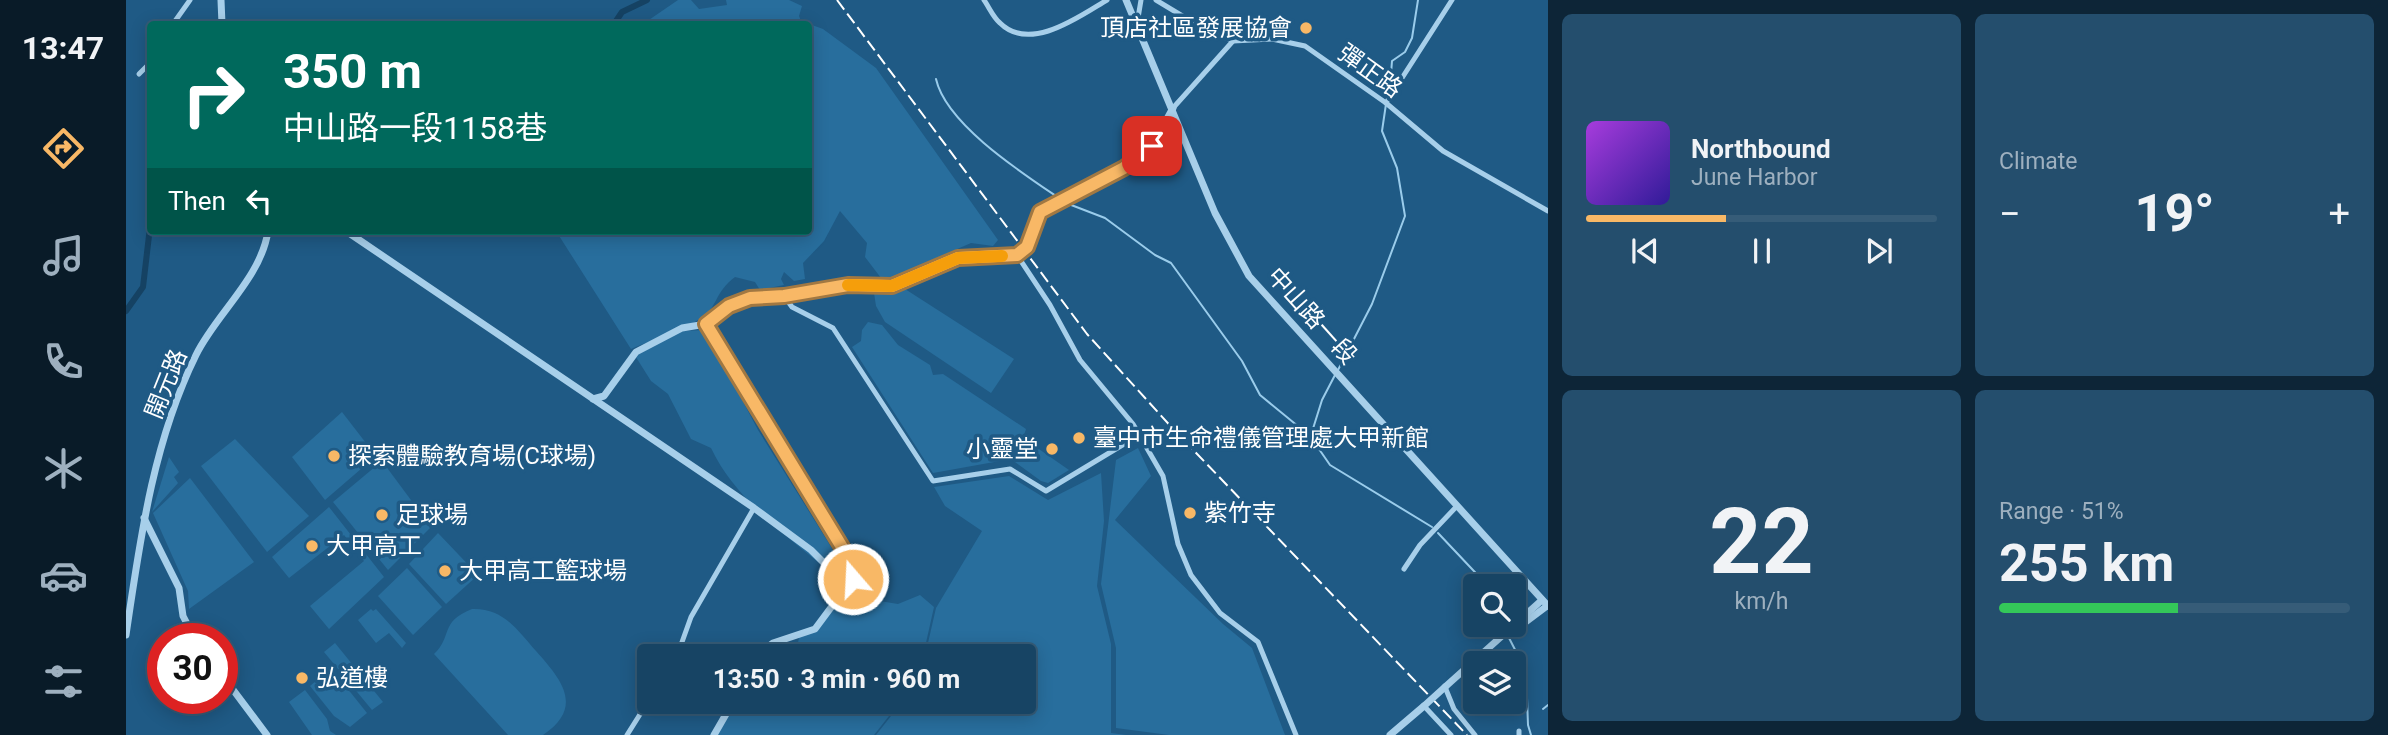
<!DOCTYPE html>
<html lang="en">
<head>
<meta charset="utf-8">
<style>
  :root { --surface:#174464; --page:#244e6d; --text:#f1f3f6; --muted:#9eb0bf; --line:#365c78; --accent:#f8b866 }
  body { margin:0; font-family:Roboto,"Noto Sans TC",sans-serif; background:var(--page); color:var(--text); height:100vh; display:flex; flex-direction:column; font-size:26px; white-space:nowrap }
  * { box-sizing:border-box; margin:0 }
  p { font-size:23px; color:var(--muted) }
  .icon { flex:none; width:38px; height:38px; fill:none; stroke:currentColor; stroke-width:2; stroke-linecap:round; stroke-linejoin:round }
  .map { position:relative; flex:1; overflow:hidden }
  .details { display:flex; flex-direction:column; gap:14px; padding:14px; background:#0d2537; width:840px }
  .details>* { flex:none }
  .banner { position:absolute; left:21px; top:21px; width:665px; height:214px; border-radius:7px; box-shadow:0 4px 18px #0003,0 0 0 2px var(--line); background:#00695c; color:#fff; overflow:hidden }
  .fabs { position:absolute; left:1337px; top:574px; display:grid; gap:14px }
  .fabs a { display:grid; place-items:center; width:63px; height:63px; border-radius:7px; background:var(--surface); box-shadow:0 4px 18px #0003,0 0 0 2px var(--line); font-size:35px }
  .speed { position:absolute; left:21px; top:623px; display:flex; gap:14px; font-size:35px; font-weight:700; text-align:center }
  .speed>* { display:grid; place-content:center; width:91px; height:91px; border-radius:50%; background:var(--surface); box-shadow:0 4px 18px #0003,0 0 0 2px var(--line); line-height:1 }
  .speed .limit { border:10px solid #d22; background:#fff; color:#111 }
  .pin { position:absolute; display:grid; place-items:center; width:60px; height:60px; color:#fff; margin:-30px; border-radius:14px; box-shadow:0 4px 10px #0006 }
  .me { position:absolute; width:77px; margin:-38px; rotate:341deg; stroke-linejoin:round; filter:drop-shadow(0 0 5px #0008) }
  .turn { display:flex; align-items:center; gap:24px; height:147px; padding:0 21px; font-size:32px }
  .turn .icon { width:91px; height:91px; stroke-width:2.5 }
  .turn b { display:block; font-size:49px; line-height:60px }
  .then { display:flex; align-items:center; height:66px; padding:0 21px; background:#0003; gap:14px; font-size:26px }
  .big { font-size:52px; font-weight:700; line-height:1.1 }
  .details .widget { flex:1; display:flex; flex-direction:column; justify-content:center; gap:10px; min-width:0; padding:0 24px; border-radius:10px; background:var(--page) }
  .details .dial { align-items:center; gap:0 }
  .dial b { font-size:91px; line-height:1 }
  .song { display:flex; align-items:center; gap:21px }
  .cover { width:84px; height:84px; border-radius:10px; background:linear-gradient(135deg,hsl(280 70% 55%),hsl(250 70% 35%)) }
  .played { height:7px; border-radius:4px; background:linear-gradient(90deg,var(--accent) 40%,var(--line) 40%) }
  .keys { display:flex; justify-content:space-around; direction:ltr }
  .heat { display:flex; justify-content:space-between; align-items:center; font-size:38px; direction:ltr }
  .charge { height:10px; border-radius:5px; background:linear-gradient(90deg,#34c759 51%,var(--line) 0) }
  .details .tiles { flex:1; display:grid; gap:14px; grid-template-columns:repeat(2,1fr) }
  .trip { position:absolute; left:511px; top:644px; width:399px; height:70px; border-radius:7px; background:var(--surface); box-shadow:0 4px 18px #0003,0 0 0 2px var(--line); font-weight:700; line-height:70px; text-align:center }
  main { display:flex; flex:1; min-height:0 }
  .tabs { display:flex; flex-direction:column; width:126px; justify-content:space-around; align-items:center; background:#091b28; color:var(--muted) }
  .tabs .icon { width:49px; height:49px }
  .tabs .active { color:var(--accent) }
  .tabs b { font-size:32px; color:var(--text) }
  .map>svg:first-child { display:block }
</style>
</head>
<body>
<main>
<nav class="tabs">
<b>13:47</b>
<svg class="icon active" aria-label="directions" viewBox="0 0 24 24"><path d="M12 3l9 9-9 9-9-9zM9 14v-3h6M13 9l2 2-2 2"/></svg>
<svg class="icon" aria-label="music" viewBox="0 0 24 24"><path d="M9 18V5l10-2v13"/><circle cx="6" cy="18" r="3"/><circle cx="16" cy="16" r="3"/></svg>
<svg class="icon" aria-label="phone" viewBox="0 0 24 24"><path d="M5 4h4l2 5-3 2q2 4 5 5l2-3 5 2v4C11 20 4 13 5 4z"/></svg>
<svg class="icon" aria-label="climate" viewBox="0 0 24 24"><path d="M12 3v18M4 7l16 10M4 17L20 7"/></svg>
<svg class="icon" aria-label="car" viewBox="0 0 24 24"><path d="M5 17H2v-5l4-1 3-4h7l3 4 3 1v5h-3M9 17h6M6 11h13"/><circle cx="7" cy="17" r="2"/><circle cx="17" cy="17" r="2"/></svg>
<svg class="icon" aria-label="filters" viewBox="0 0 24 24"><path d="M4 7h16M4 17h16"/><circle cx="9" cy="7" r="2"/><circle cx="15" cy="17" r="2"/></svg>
</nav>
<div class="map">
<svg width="1422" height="735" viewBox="0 0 1422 735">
  <rect width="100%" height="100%" fill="#1f5a85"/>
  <g fill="#286e9d">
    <path d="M552 0H565L573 9 601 5 600 0H663L676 6 673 16 675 21 697 29 750 68 872 240 867 246 845 243 765 278H755L739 257 741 243 714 211 698 241 677 263 679 279 668 281 658 272 655 279 658 285 634 290 629 282 609 277C589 292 592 305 578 316 558 331 528 339 505 349L430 231H682V24H517Z"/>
    <polygon points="779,289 888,359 865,393 759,322 750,306 748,293"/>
    <polygon points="742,322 756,325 772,345 804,365 807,375 817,374 900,429 897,438 943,470 922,483 915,481 885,459 807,473 726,347 735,341 736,330"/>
    <path d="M579 330 632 430 717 566 718 577 714 580C668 541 611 503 585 448L565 439 542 394 525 381 508 354 555 331Z"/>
    <polygon points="216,412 250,456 199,500 166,457"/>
    <polygon points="109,439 183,516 141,552 75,466"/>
    <polygon points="1012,448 1025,476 989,520 1097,624 1126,648 1159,735 1043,735 990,728 990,648 975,584 990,460"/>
    <polygon points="43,457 53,472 48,477 52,483 26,512"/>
    <polygon points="256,461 305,527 262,570 207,502"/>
    <polygon points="975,473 978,521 971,586 985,644 985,733 1000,735 750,735 776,702 898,702 898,656 799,656 810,608 856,531 819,506 808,487 883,476 922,500"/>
    <polygon points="64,478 128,562 63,609 62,591 27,513"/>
    <polygon points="203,507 258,577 203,629 184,606 238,561 218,535 163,578 146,557"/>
    <path d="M699 517 730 565 743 560 744 581 754 601 772 604 794 595 808 607 797 656H633L660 642 664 653 670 649 674 652 677 649 672 643 673 637C697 626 716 596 726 571Z"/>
    <polygon points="312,533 352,575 320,604 283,564"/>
    <polygon points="281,568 316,607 287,635 252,596"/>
    <polygon points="245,609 247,611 250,609 280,643 276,648 263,633 250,643 232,620"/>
    <path d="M346 609C378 608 391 630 410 651 435 679 459 707 417 735H382L308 654C327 636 313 622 346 609Z"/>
    <polygon points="209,643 257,702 246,710 198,652"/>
    <polygon points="205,668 241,713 224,727 208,716 184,686"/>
    <polygon points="179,690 201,719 204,731 210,735 186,735 163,702"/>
    <polygon points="606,702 774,702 748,735 584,735"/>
  </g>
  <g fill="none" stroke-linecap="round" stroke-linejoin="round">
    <g stroke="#9acceb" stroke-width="2">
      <path d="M810 79C820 124 896 173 933 198"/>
      <polyline points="1266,89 1270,82 1265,74 1266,61 1279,52 1286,38 1292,0"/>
      <polyline points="940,203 979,218 1029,255 1045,263 1116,361 1134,395 1184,436 1204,465 1306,527"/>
      <polyline points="1212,370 1246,304 1279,216 1271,168 1256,131 1260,104"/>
      <polyline points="1185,435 1196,400 1209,375"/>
      <polyline points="1312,533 1362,586"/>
      <polyline points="1378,625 1379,626"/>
      <polyline points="1382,636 1400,671 1402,725 1405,735"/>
      <polyline points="1417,709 1422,705"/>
    </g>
    <g stroke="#154263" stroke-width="6">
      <polyline points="488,24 496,12 521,0"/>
      <polyline points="0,311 17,287 24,227"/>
    </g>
    <g stroke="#a7cfea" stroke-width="5">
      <path d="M858 0C863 7 867 17 874 23 904 53 954 16 981 0"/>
      <polyline points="1030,0 1078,29 1107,41 1146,39 1179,46 1260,103 1317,151 1422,211"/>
      <polyline points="47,24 64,0"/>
      <polyline points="1011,24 1015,0"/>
      <polyline points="13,74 24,63"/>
      <polyline points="1260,103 1326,0"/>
      <polyline points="1047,108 1107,41"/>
      <polyline points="891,255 924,305 954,360 1007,424 1037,476 1052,544 1065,575 1094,613 1132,642 1170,735"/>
      <polyline points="658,296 666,307 707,328 807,481 884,469 920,491 1013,435"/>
      <path d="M580 324 722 557C728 568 729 576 721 586"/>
      <polyline points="1278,569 1294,545 1331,506"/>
      <polyline points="551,656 565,617 628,508"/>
      <polyline points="1319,687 1328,709 1349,735"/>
      <polyline points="1298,706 1325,735"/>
      <polyline points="1393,731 1393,735"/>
      <polyline points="501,735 523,700"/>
    </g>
    <g stroke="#a7cfea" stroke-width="7">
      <polyline points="95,0 96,24"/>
      <polyline points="1000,0 1089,213 1123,276 1422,606"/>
      <polyline points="220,231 628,508 685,550 721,586 689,629 647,643 630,656"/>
      <polyline points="467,399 478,396 510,352 556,328 580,324 603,306 624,298 658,296 709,286 766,287 832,258 891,255 901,247 914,212 998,168 1026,146 1047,108"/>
      <polyline points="18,518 53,588 57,616 69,639"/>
      <polyline points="1385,633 1421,606"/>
      <path d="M0 635C14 540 27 442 70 355 90 314 135 278 142 231"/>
      <polyline points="96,675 141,735"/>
      <polyline points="1319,687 1416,600"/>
      <polyline points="588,735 607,702"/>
      <polyline points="1264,735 1298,706"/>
    </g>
    <polyline stroke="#fff" stroke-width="2" stroke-dasharray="12 5" stroke-linecap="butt" points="711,0 961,334 1049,431 1341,735"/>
    <polyline stroke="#a7cfea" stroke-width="7" points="1298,706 1319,687"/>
  </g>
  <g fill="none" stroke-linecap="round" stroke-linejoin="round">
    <g stroke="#a17842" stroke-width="18">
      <polyline id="route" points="727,579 727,566 722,557 580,324 603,306 624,298 658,296 722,285 766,286 832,258 891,255 901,247 914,212 998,168 1026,146"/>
    </g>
    <use href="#route" stroke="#f8b866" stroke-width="12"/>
    <polyline stroke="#f59e0b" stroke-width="12" points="722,285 766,286 832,258 876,256"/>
  </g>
  <g fill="#f8b866" stroke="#1f5a85" stroke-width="2.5">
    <circle cx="1180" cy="28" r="7"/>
    <circle cx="953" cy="438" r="7"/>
    <circle cx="926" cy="449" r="7"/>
    <circle cx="208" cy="456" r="7"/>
    <circle cx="1064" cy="513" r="7"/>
    <circle cx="256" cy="515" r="7"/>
    <circle cx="186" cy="546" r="7"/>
    <circle cx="319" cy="571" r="7"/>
    <circle cx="176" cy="678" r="7"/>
  </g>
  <g text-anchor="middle" stroke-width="7" stroke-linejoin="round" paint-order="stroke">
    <g font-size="24" fill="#fff" stroke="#1f5a85" text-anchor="start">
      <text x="1166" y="36" text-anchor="end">頂店社區發展協會</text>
      <text x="967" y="446">臺中市生命禮儀管理處大甲新館</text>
      <text x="912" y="457" text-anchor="end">小靈堂</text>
      <text x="222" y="464">探索體驗教育場(C球場)</text>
      <text x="1078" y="521">紫竹寺</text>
      <text x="270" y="523">足球場</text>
      <text x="200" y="554">大甲高工</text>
      <text x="333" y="579">大甲高工籃球場</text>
      <text x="190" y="686">弘道樓</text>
    </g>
    <g font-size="24" fill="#fff" stroke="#1f5a85">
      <text transform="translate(1244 71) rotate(36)" y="8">彈正路</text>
      <text transform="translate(1186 316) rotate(48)" y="8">中山路一段</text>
      <text transform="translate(40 384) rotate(-68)" y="8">開元路</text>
    </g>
  </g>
</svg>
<div class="fabs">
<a><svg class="icon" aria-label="search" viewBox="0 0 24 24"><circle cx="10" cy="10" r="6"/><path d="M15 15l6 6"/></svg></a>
<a><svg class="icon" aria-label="layers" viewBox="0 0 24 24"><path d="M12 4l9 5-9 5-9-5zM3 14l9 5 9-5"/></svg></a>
</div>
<div class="speed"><div class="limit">30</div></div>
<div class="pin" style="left:1026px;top:146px;background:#d93025"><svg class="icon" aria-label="arrive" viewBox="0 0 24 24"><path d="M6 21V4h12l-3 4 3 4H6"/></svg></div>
<svg class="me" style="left:727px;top:579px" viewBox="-20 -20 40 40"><circle r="17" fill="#f8b866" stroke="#fff" stroke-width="3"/><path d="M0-11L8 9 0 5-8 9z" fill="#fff"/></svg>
<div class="trip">13:50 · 3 min · 960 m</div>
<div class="banner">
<div class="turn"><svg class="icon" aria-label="right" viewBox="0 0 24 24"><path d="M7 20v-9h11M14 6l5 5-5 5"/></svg><div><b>350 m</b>中山路一段1158巷</div></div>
<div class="then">Then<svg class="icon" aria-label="left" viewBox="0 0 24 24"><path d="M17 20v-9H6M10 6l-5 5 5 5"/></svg></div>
</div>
</div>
<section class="details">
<div class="tiles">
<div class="widget">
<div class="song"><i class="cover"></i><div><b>Northbound</b><p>June Harbor</p></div></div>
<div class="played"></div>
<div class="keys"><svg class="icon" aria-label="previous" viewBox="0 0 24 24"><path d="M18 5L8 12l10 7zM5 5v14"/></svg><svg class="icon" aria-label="pause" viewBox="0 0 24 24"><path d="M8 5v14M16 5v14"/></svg><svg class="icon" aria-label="next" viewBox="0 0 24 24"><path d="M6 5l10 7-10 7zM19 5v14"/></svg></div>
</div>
<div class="widget"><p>Climate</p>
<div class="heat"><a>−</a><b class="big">19°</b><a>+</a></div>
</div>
<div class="widget dial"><b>22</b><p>km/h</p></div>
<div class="widget"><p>Range · 51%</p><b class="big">255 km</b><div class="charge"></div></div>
</div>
</section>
</main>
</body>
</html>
